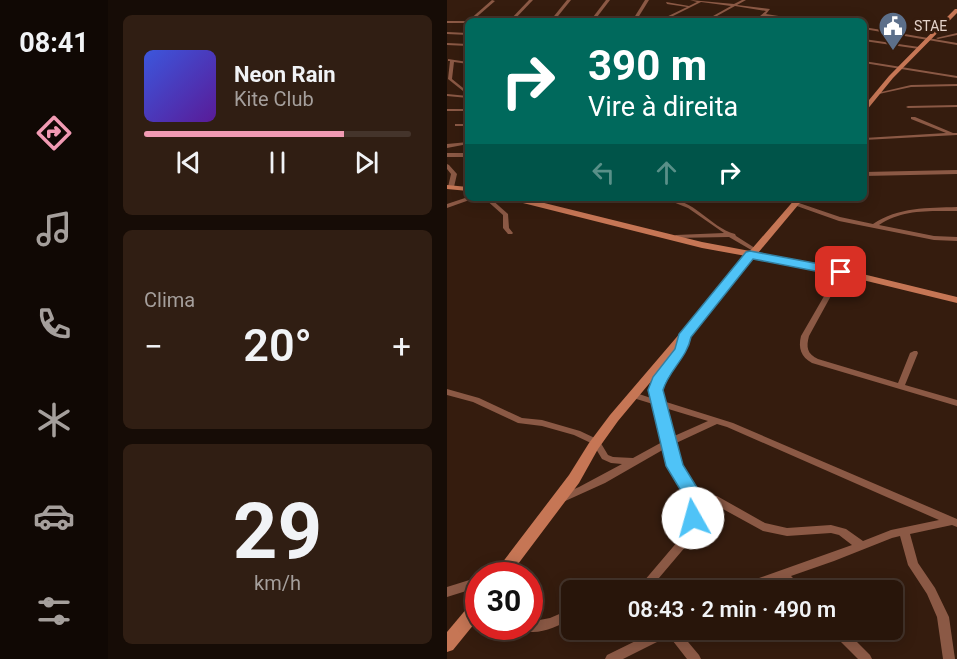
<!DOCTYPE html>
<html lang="pt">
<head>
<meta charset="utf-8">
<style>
  :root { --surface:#28150a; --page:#301e13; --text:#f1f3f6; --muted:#a59f9c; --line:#44342b; --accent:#f19ab3 }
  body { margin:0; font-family:Roboto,sans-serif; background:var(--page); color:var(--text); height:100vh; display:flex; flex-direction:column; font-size:22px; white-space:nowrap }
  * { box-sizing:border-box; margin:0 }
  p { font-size:20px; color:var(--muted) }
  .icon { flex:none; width:33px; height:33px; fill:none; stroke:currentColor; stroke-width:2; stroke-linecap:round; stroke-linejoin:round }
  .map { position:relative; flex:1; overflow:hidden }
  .panel { display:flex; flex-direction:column; gap:15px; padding:15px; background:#160c06; width:339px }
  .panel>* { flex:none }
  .guide { position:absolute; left:18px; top:18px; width:402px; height:183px; border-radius:9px; box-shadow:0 3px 15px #0003,0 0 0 2px var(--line); background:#00695c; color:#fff; overflow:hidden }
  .speed { position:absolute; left:18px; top:562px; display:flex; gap:12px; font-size:30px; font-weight:700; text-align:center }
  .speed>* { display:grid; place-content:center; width:78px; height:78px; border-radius:50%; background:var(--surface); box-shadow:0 3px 15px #0003,0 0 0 2px var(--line); line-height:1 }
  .speed .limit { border:9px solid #d22; background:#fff; color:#111 }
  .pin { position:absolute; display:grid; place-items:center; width:51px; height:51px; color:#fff; margin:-26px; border-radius:12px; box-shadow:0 3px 9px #0006 }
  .me { position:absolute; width:66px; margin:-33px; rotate:353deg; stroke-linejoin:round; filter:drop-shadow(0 0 4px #0008) }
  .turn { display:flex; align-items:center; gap:21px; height:126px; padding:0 24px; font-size:27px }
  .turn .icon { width:78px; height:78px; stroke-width:2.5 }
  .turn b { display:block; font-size:42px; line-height:51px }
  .lanes { display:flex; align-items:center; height:57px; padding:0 24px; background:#0003; justify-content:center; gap:30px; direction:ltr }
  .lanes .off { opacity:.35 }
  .big { font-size:45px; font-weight:600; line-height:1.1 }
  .panel .card { flex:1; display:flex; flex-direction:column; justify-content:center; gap:9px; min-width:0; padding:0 21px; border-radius:9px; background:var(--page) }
  .panel .dial { align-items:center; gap:0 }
  .dial b { font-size:78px; line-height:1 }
  .song { display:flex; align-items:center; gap:18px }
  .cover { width:72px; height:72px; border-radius:9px; background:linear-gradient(135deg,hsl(230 70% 55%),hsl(270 70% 35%)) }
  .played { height:6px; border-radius:3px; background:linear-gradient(90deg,var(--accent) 75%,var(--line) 75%) }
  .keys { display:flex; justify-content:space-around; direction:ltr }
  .heat { display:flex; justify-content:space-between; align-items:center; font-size:33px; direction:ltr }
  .trip { position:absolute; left:114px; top:580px; width:342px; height:60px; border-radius:9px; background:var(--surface); box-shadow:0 3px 15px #0003,0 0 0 2px var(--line); font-weight:600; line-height:60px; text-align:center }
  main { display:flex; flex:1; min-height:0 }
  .tabs { display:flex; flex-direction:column; width:108px; justify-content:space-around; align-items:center; background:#100804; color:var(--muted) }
  .tabs .icon { width:42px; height:42px }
  .tabs .active { color:var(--accent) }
  .tabs b { font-size:27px; color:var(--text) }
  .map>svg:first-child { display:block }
</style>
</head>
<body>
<main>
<nav class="tabs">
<b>08:41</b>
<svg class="icon active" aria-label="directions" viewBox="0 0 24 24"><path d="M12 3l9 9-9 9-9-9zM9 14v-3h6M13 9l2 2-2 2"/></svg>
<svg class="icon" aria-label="music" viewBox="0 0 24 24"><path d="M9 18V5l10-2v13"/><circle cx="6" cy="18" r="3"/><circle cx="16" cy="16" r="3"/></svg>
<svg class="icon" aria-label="phone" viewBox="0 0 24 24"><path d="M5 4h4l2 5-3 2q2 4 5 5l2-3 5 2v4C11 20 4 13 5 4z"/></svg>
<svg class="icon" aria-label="climate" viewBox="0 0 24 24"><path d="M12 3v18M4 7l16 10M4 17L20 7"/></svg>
<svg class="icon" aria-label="car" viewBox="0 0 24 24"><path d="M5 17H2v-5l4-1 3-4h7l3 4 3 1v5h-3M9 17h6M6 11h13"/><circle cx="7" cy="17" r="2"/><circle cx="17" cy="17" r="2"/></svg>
<svg class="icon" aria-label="filters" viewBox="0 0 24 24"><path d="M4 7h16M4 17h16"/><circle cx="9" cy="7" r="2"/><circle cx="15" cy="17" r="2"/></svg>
</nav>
<section class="panel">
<div class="card">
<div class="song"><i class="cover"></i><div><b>Neon Rain</b><p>Kite Club</p></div></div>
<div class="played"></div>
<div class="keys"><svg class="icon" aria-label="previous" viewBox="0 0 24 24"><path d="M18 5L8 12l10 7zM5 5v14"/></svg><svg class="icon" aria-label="pause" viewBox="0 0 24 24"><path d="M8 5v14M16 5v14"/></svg><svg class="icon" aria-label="next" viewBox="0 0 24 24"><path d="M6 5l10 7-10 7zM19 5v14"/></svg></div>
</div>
<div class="card"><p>Clima</p>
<div class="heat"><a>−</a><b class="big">20°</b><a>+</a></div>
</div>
<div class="card dial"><b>29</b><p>km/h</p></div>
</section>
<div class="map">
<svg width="510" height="659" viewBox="0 0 510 659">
  <rect width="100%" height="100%" fill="#351c0e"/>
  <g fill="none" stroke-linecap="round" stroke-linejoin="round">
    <g fill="#8b5945" fill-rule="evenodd">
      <polygon points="45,0 48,1 25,21 21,21"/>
      <polygon points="82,0 86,0 66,21 62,21"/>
      <polygon points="120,0 124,0 107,21 103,21"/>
      <polygon points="159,0 163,0 147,21 143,21"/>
      <polygon points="198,0 202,0 189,21 185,21"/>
      <polygon points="243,0 287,4 295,0 299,0 290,5 323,9 319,14 363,21 354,21 317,16 311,21 307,21 319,11 288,6 261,21 257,21 284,6 254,2 216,21 211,21 240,7 220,4 219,2 242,6 250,2"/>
      <rect x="0" y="21" width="21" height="2"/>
      <polygon points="417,27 510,43 510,45 417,29"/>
      <polygon points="0,32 21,33 21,35 0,34"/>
      <polygon points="510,33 510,35 491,39 489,38"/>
      <polygon points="417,39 472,47 474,48 472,49 417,41"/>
      <polygon points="0,43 21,44 21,46 0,45"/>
      <polygon points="1,59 21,62 21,64 7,62 5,79 21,92 21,95 1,79 3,61 1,61"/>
      <polygon points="417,61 510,76 510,78 417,63"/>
      <polygon points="510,84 510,86 464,87 432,94 430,93 464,85"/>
      <polygon points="0,94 21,96 21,98 0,96"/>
      <polygon points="510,105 510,107 461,108 459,107 461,106"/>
      <rect x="0" y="109" width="21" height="2"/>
      <polygon points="464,117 468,117 506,133 510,133 510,135 417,140 417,138 499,133 464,119"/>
      <rect x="8" y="124" width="13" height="2"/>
      <polygon points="21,142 21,144 0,148 0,144"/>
      <rect x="0" y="153" width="21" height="4"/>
      <polygon points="0,164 2,165 10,174 7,187 4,189 1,187 4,174 0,169"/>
      <polygon points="510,170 510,174 417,176 417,172"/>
      <polygon points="21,197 28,198 0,208 0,204"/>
      <polygon points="37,198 43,198 61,214 62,228 66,233 65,234 61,234 56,228 56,215"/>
      <path d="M216 198C248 198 262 227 288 234L289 236 311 250 308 252 306 251 282 237 227 238 226 237 229 235 277 233 241 208Z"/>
      <path d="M349 202 393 217 426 224C451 207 481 208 510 207V211C483 211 455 209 432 225L487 236 510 237V241L487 240 392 221 347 205 346 204Z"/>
      <path d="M394 270 397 272 362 336C359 347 360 354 371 359L451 383 463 353 467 351H470L471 353 458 385 510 400V406L365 363C354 357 351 348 354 336L391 272Z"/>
      <path d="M234 335H237L241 337 237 351 216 382 213 389 216 401 286 423 510 519V527L505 525 463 534 471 563 488 588 502 617 508 659H496L490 617 480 594 461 565 453 536 445 538 387 561 344 576 356 588 358 591H345L334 580 302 591H282L284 588 405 545 392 535 384 533 340 536 316 531 265 503H253L250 526 245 539 206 585 207 591H195L196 584 197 581 237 534 240 526 243 499 223 466 219 448 158 483 116 502 113 501 111 498 113 495 132 487 175 464 164 463 155 459 146 444 127 435 95 426 71 423 26 402 0 395V389L32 398 75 418 95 420 133 431 152 440 161 455 166 457 186 458 217 441 209 405 183 397 182 395 183 393 186 392 207 399 205 389 208 382 229 351ZM218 408 261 421 225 437ZM270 424 280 427 492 520 444 530 416 541 399 529 384 525 340 528 318 523 270 496 251 495 233 466 227 444Z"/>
      <polygon points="32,577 32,587 0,597 0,587"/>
      <polygon points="181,582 193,588 195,591 161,591 163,588"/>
      <path d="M124 609V619C111 626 93 635 78 631L76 627H82V622L103 618Z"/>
      <polygon points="211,630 231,630 252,655 254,659 240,659 222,636 176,659 158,659 160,655"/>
      <polygon points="384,630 398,630 423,655 425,659 411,659 386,634"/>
    </g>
    <g fill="#c67655" fill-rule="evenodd">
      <polygon points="508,9 510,9 510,13 446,78 419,111 417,112 417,106 442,76"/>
      <polygon points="0,185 21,187 21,191 0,189"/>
      <polygon points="63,198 77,198 255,242 303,251 349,198 357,198 311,253 387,267 510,297 510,303 387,273 307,258 171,421 151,449 132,483 62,576 45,576 122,475 142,443 163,415 299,256 255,248 64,200"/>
      <polygon points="32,599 32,618 6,650 0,652 0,632 26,601"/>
    </g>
  </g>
  <path fill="#4fc3f7" stroke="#337fa1" stroke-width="1.5" d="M303 251 394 268 400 272 394 276 306 259 244 337C240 358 222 370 216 390L236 465 257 499 252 523 246 525 239 523 237 518 239 499 219 466 201 390 206 377 228 349 232 334 299 252Z"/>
  <defs>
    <g id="civic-pin" transform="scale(1.5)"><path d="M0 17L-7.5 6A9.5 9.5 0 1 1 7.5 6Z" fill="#5c6f8a" stroke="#351c0e"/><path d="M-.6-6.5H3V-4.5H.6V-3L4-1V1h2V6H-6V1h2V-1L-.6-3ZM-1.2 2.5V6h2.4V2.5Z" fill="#fff"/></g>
  </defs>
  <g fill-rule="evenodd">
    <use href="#civic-pin" x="446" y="26"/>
  </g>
  <g text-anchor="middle" stroke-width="6" stroke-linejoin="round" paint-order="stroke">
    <g font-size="14" fill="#e4d3ca" stroke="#351c0e" text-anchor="start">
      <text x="467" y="31">STAE</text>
    </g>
  </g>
</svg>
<div class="speed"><div class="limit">30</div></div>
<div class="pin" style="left:394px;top:272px;background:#d93025"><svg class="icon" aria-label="arrive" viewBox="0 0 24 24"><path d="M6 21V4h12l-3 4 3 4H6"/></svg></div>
<svg class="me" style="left:246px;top:518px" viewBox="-20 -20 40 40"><circle r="19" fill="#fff"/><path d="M0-13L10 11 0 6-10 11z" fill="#4fc3f7"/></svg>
<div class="trip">08:43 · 2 min · 490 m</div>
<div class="guide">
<div class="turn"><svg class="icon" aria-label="right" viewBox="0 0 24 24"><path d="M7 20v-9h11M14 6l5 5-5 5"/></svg><div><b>390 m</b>Vire à direita</div></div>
<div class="lanes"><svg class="icon off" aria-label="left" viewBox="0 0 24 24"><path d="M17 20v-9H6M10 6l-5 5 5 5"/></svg><svg class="icon off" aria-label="ahead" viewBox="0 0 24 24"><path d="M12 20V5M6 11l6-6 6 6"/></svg><svg class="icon" aria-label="right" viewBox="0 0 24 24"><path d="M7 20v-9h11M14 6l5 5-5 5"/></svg></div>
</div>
</div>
</main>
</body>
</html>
